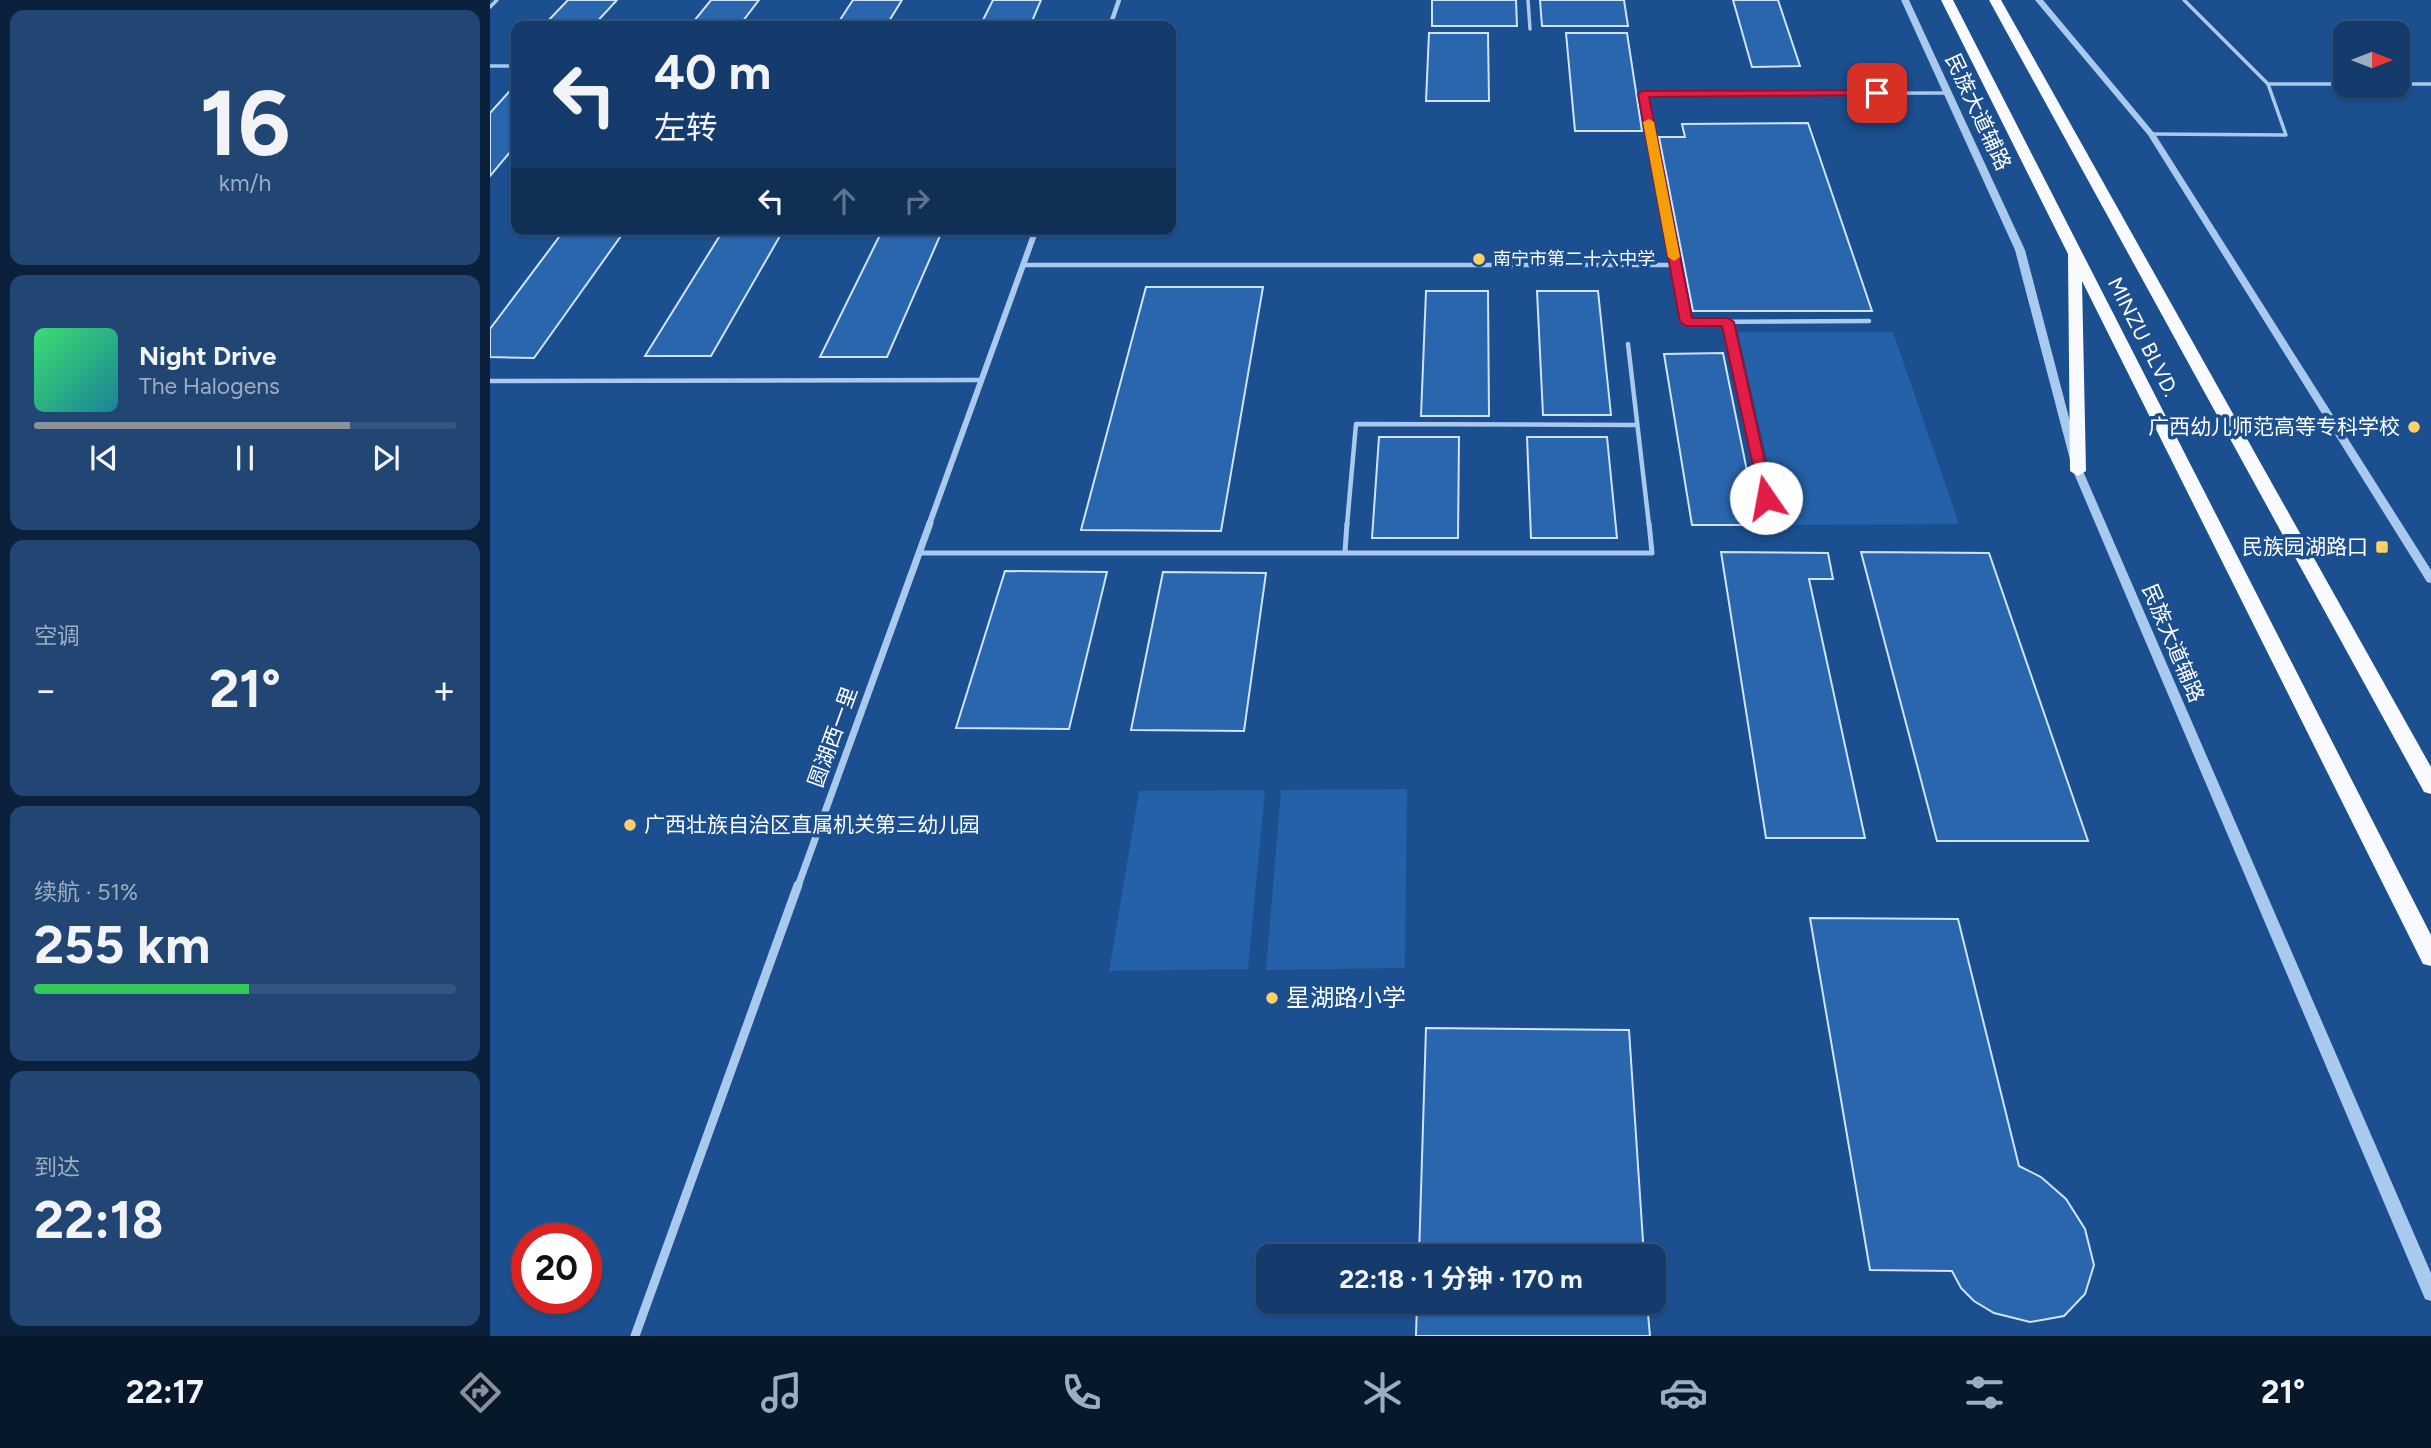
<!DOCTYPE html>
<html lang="zh">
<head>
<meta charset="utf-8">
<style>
  :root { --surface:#143b6b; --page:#214673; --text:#f1f3f6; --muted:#9dadc1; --line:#33557e; --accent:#8c9099 }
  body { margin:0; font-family:Figtree,"Noto Sans SC",sans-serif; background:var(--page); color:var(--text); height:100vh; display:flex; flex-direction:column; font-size:26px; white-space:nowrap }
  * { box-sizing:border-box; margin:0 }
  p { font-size:23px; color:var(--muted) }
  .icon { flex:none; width:38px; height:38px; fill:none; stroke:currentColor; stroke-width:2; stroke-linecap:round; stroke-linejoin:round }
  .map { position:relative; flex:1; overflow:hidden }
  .side { display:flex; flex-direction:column; gap:10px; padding:10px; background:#0b203b; width:490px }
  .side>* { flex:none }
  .banner { position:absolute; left:21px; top:21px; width:665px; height:214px; border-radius:14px; box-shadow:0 2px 5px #0004,0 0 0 2px var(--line); background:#143b6b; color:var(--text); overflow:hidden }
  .needle { width:46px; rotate:90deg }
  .tools { position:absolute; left:1843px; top:21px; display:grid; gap:14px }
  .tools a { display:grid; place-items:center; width:77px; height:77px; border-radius:14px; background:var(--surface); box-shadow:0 2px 5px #0004,0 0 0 2px var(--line); font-size:35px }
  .speed { position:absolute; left:21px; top:1223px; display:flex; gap:14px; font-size:35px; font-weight:700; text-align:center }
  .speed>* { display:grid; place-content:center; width:91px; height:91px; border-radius:50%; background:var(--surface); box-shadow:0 2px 5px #0004,0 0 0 2px var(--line); line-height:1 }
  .speed .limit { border:10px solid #d22; background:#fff; color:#111 }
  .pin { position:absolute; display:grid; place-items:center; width:60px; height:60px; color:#fff; margin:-30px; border-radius:14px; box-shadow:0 4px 10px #0006 }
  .me { position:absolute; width:77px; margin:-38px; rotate:348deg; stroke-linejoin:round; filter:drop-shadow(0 0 5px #0008) }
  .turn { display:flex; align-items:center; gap:24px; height:147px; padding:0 28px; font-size:32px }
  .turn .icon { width:91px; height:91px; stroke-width:2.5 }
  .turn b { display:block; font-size:49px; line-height:60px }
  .lanes { display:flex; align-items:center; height:66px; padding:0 28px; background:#0003; justify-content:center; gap:35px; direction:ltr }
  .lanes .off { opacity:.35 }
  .big { font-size:52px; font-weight:700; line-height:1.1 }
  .side .widget { flex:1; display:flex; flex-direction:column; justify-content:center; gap:10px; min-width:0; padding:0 24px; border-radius:14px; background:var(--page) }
  .side .dial { align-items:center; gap:0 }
  .dial b { font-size:91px; line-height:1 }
  .song { display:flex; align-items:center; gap:21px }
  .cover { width:84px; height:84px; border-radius:10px; background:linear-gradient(135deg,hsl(140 70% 55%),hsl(190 70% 35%)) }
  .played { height:7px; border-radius:4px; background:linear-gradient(90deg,var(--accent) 75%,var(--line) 75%) }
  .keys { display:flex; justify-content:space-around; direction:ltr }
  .heat { display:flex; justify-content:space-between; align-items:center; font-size:38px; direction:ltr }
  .charge { height:10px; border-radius:5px; background:linear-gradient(90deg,#34c759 51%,var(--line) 0) }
  .trip { position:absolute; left:766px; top:1244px; width:410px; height:70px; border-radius:14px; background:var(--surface); box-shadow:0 2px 5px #0004,0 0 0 2px var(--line); font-weight:700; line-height:70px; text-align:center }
  .dock { display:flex; height:112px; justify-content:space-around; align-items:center; background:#08182b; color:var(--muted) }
  .dock .icon { width:49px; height:49px }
  .dock .current { color:var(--accent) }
  .dock b { font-size:32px; color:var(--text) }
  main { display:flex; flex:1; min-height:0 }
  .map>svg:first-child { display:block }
</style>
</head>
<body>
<main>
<section class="side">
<div class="widget dial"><b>16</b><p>km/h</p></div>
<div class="widget">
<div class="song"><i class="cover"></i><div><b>Night Drive</b><p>The Halogens</p></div></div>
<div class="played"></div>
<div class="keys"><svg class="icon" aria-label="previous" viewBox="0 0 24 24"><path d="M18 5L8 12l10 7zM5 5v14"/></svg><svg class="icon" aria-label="pause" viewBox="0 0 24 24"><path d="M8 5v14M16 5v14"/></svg><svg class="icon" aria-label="next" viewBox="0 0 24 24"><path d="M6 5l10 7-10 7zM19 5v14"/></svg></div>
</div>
<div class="widget"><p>空调</p>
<div class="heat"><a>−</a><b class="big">21°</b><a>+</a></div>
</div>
<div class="widget"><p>续航 · 51%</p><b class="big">255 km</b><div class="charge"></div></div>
<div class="widget"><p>到达</p><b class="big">22:18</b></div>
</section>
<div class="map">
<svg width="1941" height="1336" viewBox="0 0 1941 1336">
  <rect width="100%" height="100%" fill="#1b4f8f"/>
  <g fill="#2461a8">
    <polygon points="1403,332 1469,524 1292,525 1248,332"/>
    <polygon points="917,789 915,968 776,970 791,790"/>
    <polygon points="775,790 758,969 619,971 649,791"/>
  </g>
  <g fill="#2a66ad" stroke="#cfe3fa" stroke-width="2">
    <polygon points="78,0 127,0 103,26 53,26"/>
    <polygon points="221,0 269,0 249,26 200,26"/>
    <polygon points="363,0 412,0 396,26 346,26"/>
    <polygon points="503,0 551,0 540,26 490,26"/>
    <polygon points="942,0 1026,0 1027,26 942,26"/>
    <polygon points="1050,0 1134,0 1138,26 1052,26"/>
    <polygon points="1243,0 1288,0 1310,66 1262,67"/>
    <polygon points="939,33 998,33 999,101 936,101"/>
    <polygon points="1076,33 1137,33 1152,131 1085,131"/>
    <polygon points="26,84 26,145 0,176 0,113"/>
    <polygon points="1318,123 1382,311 1203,311 1169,137 1195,137 1192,124"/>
    <polygon points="75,229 136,229 44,358 0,357 0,329"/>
    <polygon points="234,229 294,229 221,356 155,356"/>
    <polygon points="393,229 453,229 397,357 330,357"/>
    <polygon points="656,287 773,287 731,531 591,530"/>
    <polygon points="936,291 998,291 999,416 931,416"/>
    <polygon points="1047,291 1108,291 1121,415 1053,415"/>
    <polygon points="1233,353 1268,525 1202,525 1174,354"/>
    <polygon points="889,437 969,437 968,538 882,538"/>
    <polygon points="1037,437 1117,437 1127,538 1041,538"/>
    <polygon points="1231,552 1338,553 1343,579 1319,579 1375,838 1276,838"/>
    <polygon points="1371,552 1499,553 1598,841 1447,841"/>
    <polygon points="515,571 617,572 579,729 466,728"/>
    <polygon points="673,572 776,573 754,731 641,730"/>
    <polygon points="1320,918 1468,919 1529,1166 1551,1177 1576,1199 1595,1229 1604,1265 1595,1294 1574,1316 1540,1322 1504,1313 1484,1301 1471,1288 1462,1271 1380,1270"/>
    <polygon points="936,1028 1139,1030 1154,1256 929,1256"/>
    <polygon points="927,1302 1157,1302 1160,1336 926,1336"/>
  </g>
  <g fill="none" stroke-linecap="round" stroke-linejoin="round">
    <g stroke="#a9c9ee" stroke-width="3.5">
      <polyline points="1038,0 1040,29"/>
      <polyline points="1694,0 1778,84"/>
      <polyline points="0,7 7,0"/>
      <polyline points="0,66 26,66"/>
      <polyline points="1908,84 1941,84"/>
      <polyline points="1661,134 1796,135 1778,84 1855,84"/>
      <polyline points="1179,234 1153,94 1458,93"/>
    </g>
    <g stroke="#a9c9ee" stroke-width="4.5">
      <polyline points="533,265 1185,265 1179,232"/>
      <polyline points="1185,265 1196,322 1379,321"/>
      <polyline points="1238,322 1281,523"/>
      <polyline points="1138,344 1159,525"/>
      <polyline points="0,381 491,380"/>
      <polyline points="857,525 866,424 1147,425"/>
    </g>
    <g stroke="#a9c9ee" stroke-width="5">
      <polyline points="855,552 857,523"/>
      <polyline points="429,553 1162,553 1159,523"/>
    </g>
    <g stroke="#a9c9ee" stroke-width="4.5">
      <polyline points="620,26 629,0"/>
      <polyline points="544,234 546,229"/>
    </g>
    <polyline stroke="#a9c9ee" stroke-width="6" points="439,525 545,232"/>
    <polyline stroke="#a9c9ee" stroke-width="7" points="308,886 440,523"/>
    <polyline stroke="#a9c9ee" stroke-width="9" points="145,1336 308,885"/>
    <g fill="#a9c9ee" fill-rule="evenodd">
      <polygon points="1411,0 1419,0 1535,250 1593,471 1941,1273 1941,1301 1935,1299 1583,471 1525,250"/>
      <polygon points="1545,0 1553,0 1665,134 1941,570 1941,583 1937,582 1658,135"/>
    </g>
    <g fill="#f8faff" fill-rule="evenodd">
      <polygon points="1451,0 1463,0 1941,935 1941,966 1933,964 1592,281 1596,471 1588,476 1580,471 1578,254"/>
      <polygon points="1499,0 1511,0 1941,767 1941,794 1934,792"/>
    </g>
  </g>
  <polygon fill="#e11d48" stroke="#92132f" stroke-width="2" points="1387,90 1390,91 1390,95 1159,97 1202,318 1238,318 1244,322 1283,498 1276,502 1271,501 1232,326 1196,326 1190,322 1148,94 1153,91"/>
  <polygon fill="#f59e0b" points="1159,119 1164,122 1190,257 1184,261 1178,257 1153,122"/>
  <g fill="#ffd166" stroke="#1b4f8f" stroke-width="2.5">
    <circle cx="989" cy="259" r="7"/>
    <circle cx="1924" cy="427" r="7"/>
    <rect x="1885" y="540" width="14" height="14" rx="3.5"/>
    <circle cx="140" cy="825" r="7"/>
    <circle cx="782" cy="998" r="7"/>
  </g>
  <g text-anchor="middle" stroke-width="7" stroke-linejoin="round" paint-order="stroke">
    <g font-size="18" fill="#fff" stroke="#1b4f8f" text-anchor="start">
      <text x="1003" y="265">南宁市第二十六中学</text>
    </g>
    <g font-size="21" fill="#fff" stroke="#1b4f8f">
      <text transform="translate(1488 112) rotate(65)" y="7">民族大道辅路</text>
      <text transform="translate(1653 337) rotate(63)" y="7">MINZU BLVD.</text>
      <text transform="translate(1683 643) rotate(67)" y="7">民族大道辅路</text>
      <text transform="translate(343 737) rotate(-70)" y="7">圆湖西一里</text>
    </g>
    <g font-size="21" fill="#fff" stroke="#1b4f8f" text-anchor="end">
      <text x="1910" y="434">广西幼儿师范高等专科学校</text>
      <text x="1878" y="554">民族园湖路口</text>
      <text x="154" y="832" text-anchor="start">广西壮族自治区直属机关第三幼儿园</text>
    </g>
    <g font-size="24" fill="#fff" stroke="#1b4f8f" text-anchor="start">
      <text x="796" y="1006">星湖路小学</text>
    </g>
  </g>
</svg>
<div class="tools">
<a><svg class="needle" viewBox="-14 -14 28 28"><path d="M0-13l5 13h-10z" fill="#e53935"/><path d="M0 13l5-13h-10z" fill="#9dadc1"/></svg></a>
</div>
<div class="speed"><div class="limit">20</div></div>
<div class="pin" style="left:1387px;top:93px;background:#d93025"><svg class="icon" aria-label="arrive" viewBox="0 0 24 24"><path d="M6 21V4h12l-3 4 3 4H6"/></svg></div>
<svg class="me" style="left:1276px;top:498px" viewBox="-20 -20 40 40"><circle r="19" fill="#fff"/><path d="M0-13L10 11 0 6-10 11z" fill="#e11d48"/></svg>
<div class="trip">22:18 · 1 分钟 · 170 m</div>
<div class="banner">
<div class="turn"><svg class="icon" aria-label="left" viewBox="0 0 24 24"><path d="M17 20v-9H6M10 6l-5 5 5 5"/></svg><div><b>40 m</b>左转</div></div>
<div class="lanes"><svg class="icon" aria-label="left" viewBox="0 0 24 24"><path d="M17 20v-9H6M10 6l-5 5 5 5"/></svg><svg class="icon off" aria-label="ahead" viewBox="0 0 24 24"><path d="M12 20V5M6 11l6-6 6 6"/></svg><svg class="icon off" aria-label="right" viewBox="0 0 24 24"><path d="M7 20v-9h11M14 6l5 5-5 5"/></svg></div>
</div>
</div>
</main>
<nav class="dock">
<b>22:17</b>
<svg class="icon current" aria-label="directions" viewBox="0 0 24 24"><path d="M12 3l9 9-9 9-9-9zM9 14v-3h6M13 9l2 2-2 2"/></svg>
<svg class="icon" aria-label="music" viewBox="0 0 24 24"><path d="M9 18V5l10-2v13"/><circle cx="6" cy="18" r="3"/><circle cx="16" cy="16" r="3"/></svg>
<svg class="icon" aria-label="phone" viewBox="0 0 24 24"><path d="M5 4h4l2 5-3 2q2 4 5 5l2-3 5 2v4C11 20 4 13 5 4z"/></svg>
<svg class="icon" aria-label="climate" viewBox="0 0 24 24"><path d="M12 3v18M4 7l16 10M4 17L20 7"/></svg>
<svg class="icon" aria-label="car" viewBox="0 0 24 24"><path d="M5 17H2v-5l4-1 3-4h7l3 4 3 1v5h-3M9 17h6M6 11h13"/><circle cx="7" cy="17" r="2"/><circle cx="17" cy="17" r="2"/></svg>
<svg class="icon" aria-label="filters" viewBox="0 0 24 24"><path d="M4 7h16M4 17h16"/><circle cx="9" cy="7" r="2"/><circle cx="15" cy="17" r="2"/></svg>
<b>21°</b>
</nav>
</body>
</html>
